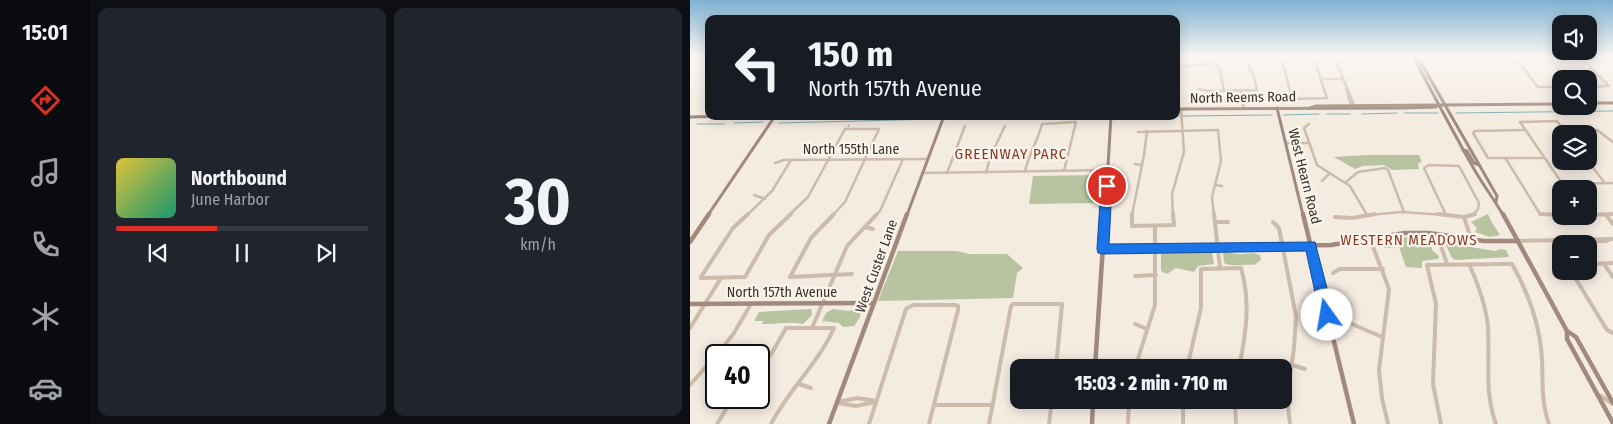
<!DOCTYPE html>
<html lang="en">
<head>
<meta charset="utf-8">
<style>
  :root { --surface:#171b24; --page:#20242c; --text:#f1f3f6; --muted:#9ea1a6; --line:#363941; --accent:#d93025 }
  body { margin:0; font-family:"Fira Sans Condensed",sans-serif; background:var(--page); color:var(--text); height:100vh; display:flex; flex-direction:column; font-size:19px; white-space:nowrap }
  * { box-sizing:border-box; margin:0 }
  p { font-size:16px; color:var(--muted) }
  .icon { flex:none; width:28px; height:28px; fill:none; stroke:currentColor; stroke-width:2; stroke-linecap:round; stroke-linejoin:round }
  .map { position:relative; flex:1; overflow:hidden }
  .sheet { display:flex; flex-direction:column; gap:8px; padding:8px; background:#0d0f14; width:600px }
  .sheet>* { flex:none }
  .guide { position:absolute; left:15px; top:15px; width:475px; height:105px; border-radius:10px; box-shadow:0 2px 12px #0003; background:#171b24; color:var(--text); overflow:hidden }
  .fabs { position:absolute; left:862px; top:15px; display:grid; gap:10px }
  .fabs a { display:grid; place-items:center; width:45px; height:45px; border-radius:10px; background:var(--surface); box-shadow:0 2px 12px #0003; font-size:25px }
  .speed { position:absolute; left:15px; top:344px; display:flex; gap:10px; font-size:25px; font-weight:700; text-align:center }
  .speed>* { display:grid; place-content:center; width:65px; height:65px; border-radius:50%; background:var(--surface); box-shadow:0 2px 12px #0003; line-height:1 }
  .speed .limit { border:2px solid #111; border-radius:8px; background:#fff; color:#111 }
  .pin { position:absolute; display:grid; place-items:center; width:42px; height:42px; color:#fff; margin:-21px; border:2px solid #fff; border-radius:50%; box-shadow:0 1px 5px #0007 }
  .me { position:absolute; width:55px; margin:-28px; rotate:347deg; stroke-linejoin:round; filter:drop-shadow(0 0 4px #0008) }
  .turn { display:flex; align-items:center; gap:18px; height:105px; padding:0 20px; font-size:22px }
  .turn .icon { width:65px; height:65px; stroke-width:2.5 }
  .turn b { display:block; font-size:35px; line-height:42px }
  .sheet .tile { flex:1; display:flex; flex-direction:column; justify-content:center; gap:8px; min-width:0; padding:0 18px; border-radius:10px; background:var(--page) }
  .sheet .dial { align-items:center; gap:0 }
  .dial b { font-size:65px; line-height:1 }
  .song { display:flex; align-items:center; gap:15px }
  .cover { width:60px; height:60px; border-radius:8px; background:linear-gradient(135deg,hsl(50 70% 55%),hsl(160 70% 35%)) }
  .played { height:5px; border-radius:2px; background:linear-gradient(90deg,var(--accent) 40%,var(--line) 40%) }
  .keys { display:flex; justify-content:space-around; direction:ltr }
  .sheet .tiles { flex:1; display:grid; gap:8px; grid-template-columns:repeat(2,1fr) }
  .trip { position:absolute; left:320px; top:359px; width:282px; height:50px; border-radius:10px; background:var(--surface); box-shadow:0 2px 12px #0003; font-weight:800; line-height:50px; text-align:center }
  main { display:flex; flex:1; min-height:0 }
  .menu { display:flex; flex-direction:column; width:90px; justify-content:space-around; align-items:center; background:#090b0e; color:var(--muted) }
  .menu .icon { width:35px; height:35px }
  .menu .current { color:var(--accent) }
  .menu b { font-size:22px; color:var(--text) }
  .map>svg:first-child { display:block }
</style>
</head>
<body>
<main>
<nav class="menu">
<b>15:01</b>
<svg class="icon current" aria-label="directions" viewBox="0 0 24 24"><path d="M12 3l9 9-9 9-9-9zM9 14v-3h6M13 9l2 2-2 2"/></svg>
<svg class="icon" aria-label="music" viewBox="0 0 24 24"><path d="M9 18V5l10-2v13"/><circle cx="6" cy="18" r="3"/><circle cx="16" cy="16" r="3"/></svg>
<svg class="icon" aria-label="phone" viewBox="0 0 24 24"><path d="M5 4h4l2 5-3 2q2 4 5 5l2-3 5 2v4C11 20 4 13 5 4z"/></svg>
<svg class="icon" aria-label="climate" viewBox="0 0 24 24"><path d="M12 3v18M4 7l16 10M4 17L20 7"/></svg>
<svg class="icon" aria-label="car" viewBox="0 0 24 24"><path d="M5 17H2v-5l4-1 3-4h7l3 4 3 1v5h-3M9 17h6M6 11h13"/><circle cx="7" cy="17" r="2"/><circle cx="17" cy="17" r="2"/></svg>
</nav>
<section class="sheet">
<div class="tiles">
<div class="tile">
<div class="song"><i class="cover"></i><div><b>Northbound</b><p>June Harbor</p></div></div>
<div class="played"></div>
<div class="keys"><svg class="icon" aria-label="previous" viewBox="0 0 24 24"><path d="M18 5L8 12l10 7zM5 5v14"/></svg><svg class="icon" aria-label="pause" viewBox="0 0 24 24"><path d="M8 5v14M16 5v14"/></svg><svg class="icon" aria-label="next" viewBox="0 0 24 24"><path d="M6 5l10 7-10 7zM19 5v14"/></svg></div>
</div>
<div class="tile dial"><b>30</b><p>km/h</p></div>
</div>
</section>
<div class="map">
<svg width="923" height="424" viewBox="0 0 923 424">
  <rect width="100%" height="100%" fill="#f4ebe1"/>
  <g fill="#b8c4a0">
    <polygon points="677,155 729,155 732,162 728,163 729,169 702,170 694,165 673,166 665,169 644,157"/>
    <polygon points="408,175 407,203 339,204 343,176"/>
    <polygon points="798,214 801,221 810,235 800,237 785,232 787,228 781,222"/>
    <polygon points="718,237 739,239 742,250 749,256 748,259 732,261 732,268 716,267 709,247 695,248 691,244 691,241"/>
    <polygon points="753,239 763,244 805,251 811,249 816,250 819,257 766,260 762,258"/>
    <polygon points="208,251 267,251 279,254 317,254 333,268 327,273 323,298 188,301"/>
    <polygon points="522,252 524,264 508,266 504,272 486,268 477,274 471,271 471,253"/>
    <path d="M533 252C539 252 543 254 549 254 558 255 560 251 570 255L571 260 564 265C555 264 541 267 534 263Z"/>
    <path d="M121 309 122 315 113 324C100 321 87 324 72 324L73 321H64L69 312Z"/>
    <polygon points="143,309 158,311 171,309 170,317 164,326 153,327 149,323 132,321 136,313"/>
  </g>
  <g fill="none" stroke-linecap="round" stroke-linejoin="round">
    <g stroke="#7fb0b2" stroke-width="1">
      <polyline points="715,113 748,113"/>
      <polyline points="766,113 923,111"/>
      <polyline points="637,114 660,114"/>
      <polyline points="672,114 707,113"/>
      <polyline points="594,115 629,114"/>
      <polyline points="486,116 489,116"/>
      <polyline points="493,116 582,115"/>
      <polyline points="427,117 466,116"/>
      <polyline points="258,119 416,117"/>
      <polyline points="44,123 73,122"/>
      <polyline points="89,123 247,119"/>
      <polyline points="7,124 34,124"/>
      <polyline points="158,127 159,125"/>
    </g>
    <g stroke="#cdbbac" stroke-width="2.5">
      <polyline points="523,56 530,71 534,91"/>
      <polyline points="602,56 595,59 593,63 602,99 637,98 625,62 619,56"/>
      <polyline points="642,56 646,61 664,105"/>
      <polyline points="824,56 848,87 871,87"/>
      <polyline points="853,56 866,66 877,79"/>
      <polyline points="889,56 919,86"/>
      <polyline points="486,67 526,63"/>
      <polyline points="486,78 486,92"/>
      <polyline points="631,79 652,79"/>
      <polyline points="899,87 919,86"/>
      <polyline points="509,89 518,91 567,90 564,77 554,56"/>
      <polyline points="656,89 661,105"/>
      <polyline points="551,91 554,108"/>
      <polyline points="619,124 614,128 627,165 660,186 677,215"/>
      <polyline points="835,130 785,131 783,133 798,158 854,158"/>
      <polyline points="874,130 907,130 923,142"/>
      <polyline points="448,132 528,130 531,161 522,197 524,215"/>
      <polyline points="596,143 619,143"/>
      <polyline points="816,159 850,214 871,215"/>
      <polyline points="898,161 914,182"/>
      <polyline points="85,163 94,160 238,159"/>
      <polyline points="445,164 452,165"/>
      <path d="M335 172C338 155 348 141 352 124L386 122 374 171"/>
      <polyline points="232,173 418,170"/>
      <polyline points="257,173 275,126"/>
      <polyline points="296,173 300,157 315,126"/>
      <polyline points="632,181 640,173"/>
      <polyline points="656,182 668,172 695,168 698,170 714,212"/>
      <polyline points="873,184 923,183"/>
      <polyline points="525,185 532,186"/>
      <polyline points="876,189 830,122 867,121 877,134"/>
      <polyline points="64,195 75,199"/>
      <polyline points="57,215 82,191 101,160"/>
      <polyline points="99,215 118,197 155,129 189,129 155,202 143,215"/>
      <polyline points="186,215 190,211 213,159"/>
      <polyline points="442,215 454,155 457,131"/>
      <polyline points="483,215 482,194 494,152 491,109"/>
      <polyline points="678,215 712,212 756,215"/>
      <polyline points="756,215 759,215"/>
      <polyline points="756,215 734,168 739,165 769,166 789,203 788,209 783,215"/>
      <polyline points="899,215 923,214"/>
    </g>
    <g stroke="#cdbbac" stroke-width="4">
      <polyline points="144,214 121,238 100,277 162,274"/>
      <polyline points="442,214 442,226 484,225 483,214"/>
      <polyline points="524,214 530,268"/>
      <polyline points="748,214 756,215"/>
      <polyline points="850,214 871,215"/>
      <polyline points="756,215 774,217 785,214"/>
      <polyline points="899,215 923,214"/>
      <polyline points="916,215 923,224"/>
      <polyline points="645,217 662,218 685,214"/>
      <polyline points="774,217 781,239"/>
      <polyline points="525,222 538,222"/>
      <polyline points="583,222 589,228 606,316 604,348 597,397 600,424"/>
      <polyline points="175,227 183,229"/>
      <polyline points="747,234 757,264"/>
      <polyline points="680,239 699,289 689,370 692,398 698,424"/>
      <polyline points="828,241 923,239"/>
      <polyline points="878,241 917,241 919,239"/>
      <path d="M779 264C788 284 796 305 798 327 800 361 794 392 806 424"/>
      <polyline points="899,264 923,263"/>
      <polyline points="914,264 923,277"/>
      <polyline points="881,271 917,330 923,333"/>
      <polyline points="643,273 650,269 693,269"/>
      <polyline points="445,276 466,275"/>
      <polyline points="11,277 43,228 58,214"/>
      <polyline points="11,278 55,277 79,235 101,214"/>
      <polyline points="657,322 692,337"/>
      <polyline points="445,324 457,329"/>
      <polyline points="0,328 31,278"/>
      <polyline points="122,328 157,246 187,214"/>
      <polyline points="27,355 44,333 61,304"/>
      <polyline points="602,365 615,369"/>
      <path d="M69 368 82 353 96 328H144C128 364 99 389 81 424"/>
      <polyline points="445,368 465,305 465,226"/>
      <path d="M497 368 511 308V269L551 268C561 302 556 333 549 368"/>
      <polyline points="109,384 121,388"/>
      <polyline points="0,385 26,355"/>
      <polyline points="909,395 923,404"/>
      <polyline points="493,400 493,424"/>
      <polyline points="545,400 546,424"/>
      <polyline points="148,402 167,398 186,401"/>
      <polyline points="148,403 166,406 185,402"/>
      <polyline points="244,405 303,405"/>
      <polyline points="493,405 545,407"/>
      <polyline points="27,424 43,398"/>
      <polyline points="179,424 216,309 223,305 265,305 268,306 268,310 239,424"/>
      <polyline points="299,424 321,306 323,304 372,304 366,368"/>
      <polyline points="359,424 362,400"/>
      <polyline points="438,424 439,400"/>
      <path d="M751 424 743 384 746 304 737 265 816 264H822C839 294 850 325 852 359 853 381 851 402 859 424"/>
    </g>
    <g stroke="#a18a7d" stroke-width="3">
      <path d="M723 56C743 94 763 132 784 169 793 185 804 199 813 215"/>
      <polyline points="727,56 807,196 806,202"/>
      <polyline points="899,103 923,103"/>
      <polyline points="587,108 613,215"/>
      <polyline points="620,108 626,106 871,104"/>
      <polyline points="486,109 713,108 746,107 748,105"/>
      <polyline points="89,116 152,116"/>
      <polyline points="0,117 42,116"/>
      <polyline points="773,150 777,151 784,163 789,165"/>
      <polyline points="18,215 85,116"/>
      <polyline points="217,215 254,116"/>
      <polyline points="415,215 421,116"/>
    </g>
    <g stroke="#a18a7d" stroke-width="4.5">
      <polyline points="613,214 664,424"/>
      <polyline points="813,214 877,331 886,337 923,403"/>
      <polyline points="0,242 19,214"/>
      <polyline points="413,249 641,245 715,233 739,233 794,241 828,241"/>
      <polyline points="0,304 184,303"/>
      <polyline points="877,331 877,339 923,423"/>
      <polyline points="405,368 415,214"/>
      <polyline points="139,424 217,214"/>
      <polyline points="402,424 403,400"/>
    </g>
  </g>
  <linearGradient id="sky" x2="0" y2="1"><stop stop-color="#7eb2d2"/><stop offset="0.48" stop-color="#faf6f2"/><stop offset="1" stop-color="#faf6f2" stop-opacity="0"/></linearGradient>
  <rect width="923" height="116" fill="url(#sky)"/>
  <polygon fill="#1a73e8" stroke="#114b97" points="417,182 422,186 419,244 625,242 644,315 642,319 637,321 632,319 630,315 616,251 413,254 408,253 407,249 411,186"/>
  <g text-anchor="middle" stroke-width="4.5" stroke-linejoin="round" paint-order="stroke">
    <g font-size="14" fill="#3b302b" stroke="#fbf5ee">
      <text transform="translate(553 97) rotate(-1)" y="5">North Reems Road</text>
      <text x="161" y="154">North 155th Lane</text>
      <text transform="translate(615 176) rotate(76)" y="5">West Hearn Road</text>
      <text transform="translate(186 266) rotate(-70)" y="5">West Custer Lane</text>
      <text x="92" y="297">North 157th Avenue</text>
    </g>
    <g font-size="15" letter-spacing="1" fill="#8c3b22" stroke="#fbf5ee">
      <text x="321" y="159">GREENWAY PARC</text>
      <text x="719" y="245">WESTERN MEADOWS</text>
    </g>
  </g>
</svg>
<div class="fabs">
<a><svg class="icon" aria-label="sound" viewBox="0 0 24 24"><path d="M4 9h4l5-4v14l-5-4H4zM17 9q2 3 0 6"/></svg></a>
<a><svg class="icon" aria-label="search" viewBox="0 0 24 24"><circle cx="10" cy="10" r="6"/><path d="M15 15l6 6"/></svg></a>
<a><svg class="icon" aria-label="layers" viewBox="0 0 24 24"><path d="M12 4l9 5-9 5-9-5zM3 14l9 5 9-5"/></svg></a>
<a>+</a>
<a>−</a>
</div>
<div class="speed"><div class="limit">40</div></div>
<div class="pin" style="left:417px;top:186px;background:#d93025"><svg class="icon" aria-label="arrive" viewBox="0 0 24 24"><path d="M6 21V4h12l-3 4 3 4H6"/></svg></div>
<svg class="me" style="left:637px;top:315px" viewBox="-20 -20 40 40"><circle r="19" fill="#fff"/><path d="M0-13L10 11 0 6-10 11z" fill="#1a73e8"/></svg>
<div class="trip">15:03 · 2 min · 710 m</div>
<div class="guide">
<div class="turn"><svg class="icon" aria-label="left" viewBox="0 0 24 24"><path d="M17 20v-9H6M10 6l-5 5 5 5"/></svg><div><b>150 m</b>North 157th Avenue</div></div>
</div>
</div>
</main>
</body>
</html>
